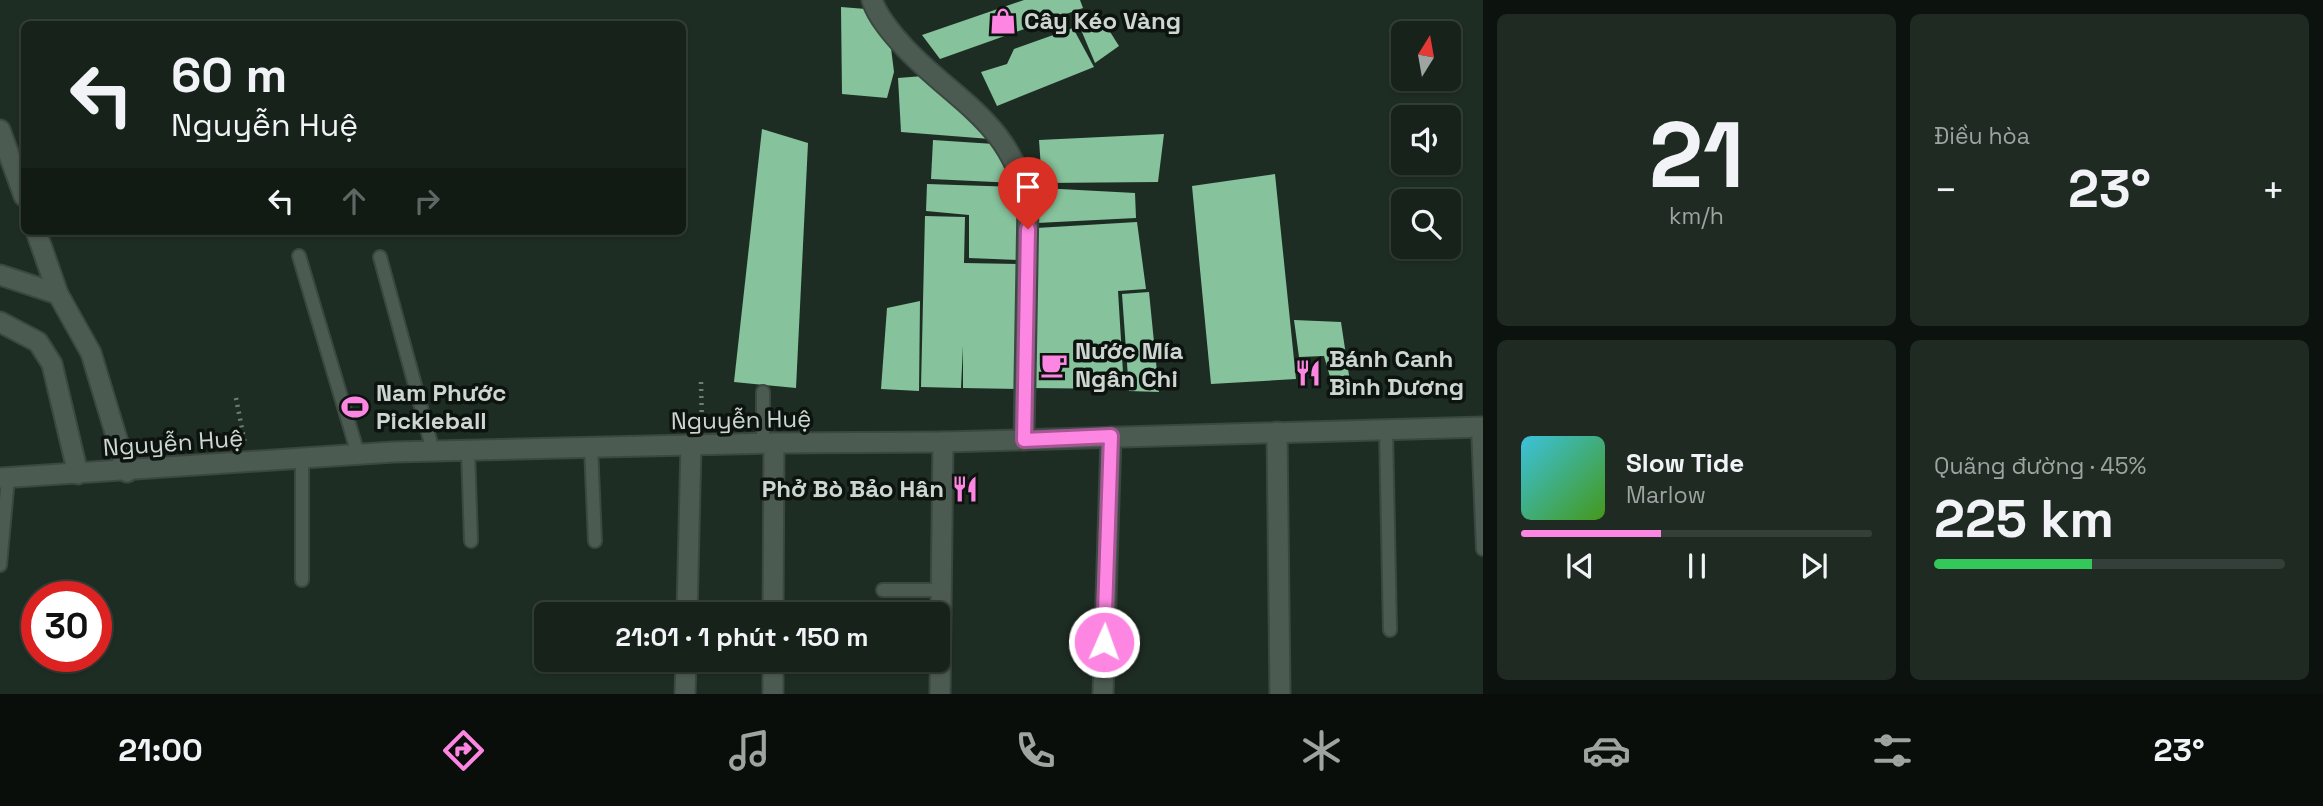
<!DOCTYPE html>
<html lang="vi">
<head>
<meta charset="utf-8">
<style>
  :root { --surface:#16221a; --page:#1f2a23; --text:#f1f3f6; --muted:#9ea4a2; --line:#353f39; --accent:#fd86e2 }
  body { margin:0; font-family:"Space Grotesk",sans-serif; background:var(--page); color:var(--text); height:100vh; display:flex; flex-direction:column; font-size:26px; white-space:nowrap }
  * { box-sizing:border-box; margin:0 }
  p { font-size:23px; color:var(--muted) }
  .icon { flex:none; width:38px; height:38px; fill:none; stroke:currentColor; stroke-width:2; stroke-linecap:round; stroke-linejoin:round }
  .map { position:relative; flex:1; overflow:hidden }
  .side { display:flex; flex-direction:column; gap:14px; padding:14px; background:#0c130e; width:840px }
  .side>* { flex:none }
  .banner { position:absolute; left:21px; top:21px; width:665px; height:214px; border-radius:10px; box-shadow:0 2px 5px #0004,0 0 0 2px var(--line); background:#16221a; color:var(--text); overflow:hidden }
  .needle { width:46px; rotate:11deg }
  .tools { position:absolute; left:1391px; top:21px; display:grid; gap:14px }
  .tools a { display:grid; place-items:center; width:70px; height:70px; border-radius:10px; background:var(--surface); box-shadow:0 2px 5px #0004,0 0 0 2px var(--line); font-size:35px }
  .speed { position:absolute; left:21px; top:581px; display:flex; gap:14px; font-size:35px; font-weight:700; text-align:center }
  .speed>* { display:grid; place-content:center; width:91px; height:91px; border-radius:50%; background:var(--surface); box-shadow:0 2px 5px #0004,0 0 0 2px var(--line); line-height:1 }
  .speed .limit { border:10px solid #d22; background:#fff; color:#111 }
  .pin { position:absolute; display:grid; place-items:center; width:60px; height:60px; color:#fff; margin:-72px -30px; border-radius:50% 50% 50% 0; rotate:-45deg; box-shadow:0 0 7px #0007 }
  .pin .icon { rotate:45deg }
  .me { position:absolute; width:77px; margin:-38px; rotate:2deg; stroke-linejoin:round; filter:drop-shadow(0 0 5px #0008) }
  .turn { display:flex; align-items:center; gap:24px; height:147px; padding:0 35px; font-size:32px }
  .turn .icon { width:91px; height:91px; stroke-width:2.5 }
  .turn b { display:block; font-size:49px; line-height:60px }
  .lanes { display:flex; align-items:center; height:66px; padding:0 35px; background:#0003; justify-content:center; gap:35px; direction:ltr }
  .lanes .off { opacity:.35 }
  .big { font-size:52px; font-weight:600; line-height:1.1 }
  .side .tile { flex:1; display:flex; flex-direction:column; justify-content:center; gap:10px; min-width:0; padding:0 24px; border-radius:10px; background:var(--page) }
  .side .dial { align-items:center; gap:0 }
  .dial b { font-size:91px; line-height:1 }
  .song { display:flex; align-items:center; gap:21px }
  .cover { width:84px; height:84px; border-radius:10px; background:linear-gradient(135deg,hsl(190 70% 55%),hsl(100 70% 35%)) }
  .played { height:7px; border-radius:4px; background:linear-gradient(90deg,var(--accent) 40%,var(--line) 40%) }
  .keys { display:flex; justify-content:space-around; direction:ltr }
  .heat { display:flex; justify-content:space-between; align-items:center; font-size:38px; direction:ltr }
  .charge { height:10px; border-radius:5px; background:linear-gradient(90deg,#34c759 45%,var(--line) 0) }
  .side .tiles { flex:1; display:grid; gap:14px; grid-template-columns:repeat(2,1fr) }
  .trip { position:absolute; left:534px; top:602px; width:416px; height:70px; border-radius:10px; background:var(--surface); box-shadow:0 2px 5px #0004,0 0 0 2px var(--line); font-weight:600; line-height:70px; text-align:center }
  .tabs { display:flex; height:112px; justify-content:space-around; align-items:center; background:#090e0a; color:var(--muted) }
  .tabs .icon { width:49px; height:49px }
  .tabs .current { color:var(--accent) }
  .tabs b { font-size:32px; color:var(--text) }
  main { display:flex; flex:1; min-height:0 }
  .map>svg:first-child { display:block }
</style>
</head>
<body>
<main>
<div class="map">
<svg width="1483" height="694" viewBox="0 0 1483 694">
  <rect width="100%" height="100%" fill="#1e2d23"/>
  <g fill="#86c29c">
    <polygon points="1024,0 1080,0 1083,8 940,59 922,35"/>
    <polygon points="841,7 866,9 885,34 891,48 894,72 887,98 842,94"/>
    <polygon points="1100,16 1119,46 1095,63 1079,25"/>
    <polygon points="1073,28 1094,67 997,106 981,72 1007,64 1014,49"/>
    <polygon points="923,76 941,89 990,139 901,132 898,78"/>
    <polygon points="762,129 808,143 796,388 734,382"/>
    <polygon points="1164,134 1158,182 1042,183 1039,140"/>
    <polygon points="933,140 994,144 1016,183 931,179"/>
    <polygon points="1275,174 1296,379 1211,384 1192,186"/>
    <polygon points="927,184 1017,187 1021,260 969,258 969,215 926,211"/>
    <polygon points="1041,188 1135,193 1136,218 1037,223"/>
    <polygon points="925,216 965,217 964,263 1021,264 1020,389 963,388 963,346 961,388 921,387"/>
    <polygon points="1137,222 1146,289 1118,291 1124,389 1031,388 1036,228"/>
    <polygon points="1149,292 1159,392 1129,391 1122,294"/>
    <polygon points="920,301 919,391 881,389 887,308"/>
    <polygon points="1294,320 1341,322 1350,382 1333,387 1324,356 1299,357"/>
  </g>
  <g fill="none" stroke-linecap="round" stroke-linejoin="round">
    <g stroke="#3b4740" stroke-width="16">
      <g id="service">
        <polyline points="299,256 358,454"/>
        <polyline points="380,257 433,451"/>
        <polyline points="1478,427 1483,549"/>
        <polyline points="1386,430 1390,630"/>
        <polyline points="763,444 763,392"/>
        <polyline points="591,447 595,541"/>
        <polyline points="468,450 471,541"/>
        <polyline points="302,458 302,580"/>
        <polyline points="0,565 8,478"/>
        <polyline points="883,590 941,590"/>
      </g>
    </g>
    <g stroke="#3b4740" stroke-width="23">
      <g id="minor">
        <path d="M872 0C878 18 893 35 906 49 959 104 1010 122 1028 203L1024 440"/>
        <polyline points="0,130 24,196"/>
        <polyline points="36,231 58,294"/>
        <polyline points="0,275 58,294 91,353 127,472"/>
        <polyline points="0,322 38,342 52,364 78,474"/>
        <polyline points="1277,432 1280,694"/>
        <polyline points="687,614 691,445"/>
        <polyline points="773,614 774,443"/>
        <polyline points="685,694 686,660"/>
        <polyline points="773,694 773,660"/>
        <polyline points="940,694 943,442"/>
        <polyline points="1103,694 1111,437"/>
      </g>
    </g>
    <g stroke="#3b4740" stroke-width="23">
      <polyline id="tertiary" points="0,478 393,452 774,443 943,442 1483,427"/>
    </g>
    <g stroke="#707c74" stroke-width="4.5" stroke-dasharray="2 5" stroke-linecap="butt">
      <polyline points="701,382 702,426"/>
      <polyline points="236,398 245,444"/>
    </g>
    <use href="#service" stroke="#4c5b51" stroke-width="12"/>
    <use href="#minor" stroke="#4c5b51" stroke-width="19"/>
    <use href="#tertiary" stroke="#4c5b51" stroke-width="19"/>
  </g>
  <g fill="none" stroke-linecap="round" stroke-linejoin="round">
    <g stroke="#a45793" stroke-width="18">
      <polyline id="route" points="1028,229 1024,440 1111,436 1104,642"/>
    </g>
    <use href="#route" stroke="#fd86e2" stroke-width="12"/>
  </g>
  <defs>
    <g id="shop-bare" transform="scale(2.1)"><path d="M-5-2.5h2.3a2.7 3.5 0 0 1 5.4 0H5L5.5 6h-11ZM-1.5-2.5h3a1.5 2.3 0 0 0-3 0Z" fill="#fd86e2" stroke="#0d130f" stroke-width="2.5" paint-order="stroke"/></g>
    <g id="cafe-bare" transform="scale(2.1)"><path d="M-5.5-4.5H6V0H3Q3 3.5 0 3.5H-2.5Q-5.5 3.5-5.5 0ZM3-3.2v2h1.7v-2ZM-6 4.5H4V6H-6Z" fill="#fd86e2" stroke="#0d130f" stroke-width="2.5" paint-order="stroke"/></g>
    <g id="restaurant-bare" transform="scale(2.1)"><path d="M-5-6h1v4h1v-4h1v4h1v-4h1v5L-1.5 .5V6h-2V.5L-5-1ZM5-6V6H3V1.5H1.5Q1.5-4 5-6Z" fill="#fd86e2" stroke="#0d130f" stroke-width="2.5" paint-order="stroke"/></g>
    <g id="stadium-bare" transform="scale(2.1)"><path d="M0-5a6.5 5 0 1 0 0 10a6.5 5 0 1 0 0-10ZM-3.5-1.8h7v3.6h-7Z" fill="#fd86e2" stroke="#0d130f" stroke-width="2.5" paint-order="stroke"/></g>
  </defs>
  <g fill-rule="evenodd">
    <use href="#shop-bare" x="1003" y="21"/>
    <use href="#cafe-bare" x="1054" y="365"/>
    <use href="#restaurant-bare" x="1308" y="373"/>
    <use href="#stadium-bare" x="355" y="407"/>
    <use href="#restaurant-bare" x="965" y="489"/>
  </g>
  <g text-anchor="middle" stroke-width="7" stroke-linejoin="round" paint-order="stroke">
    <g font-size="24" font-weight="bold" fill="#cdd6d0" stroke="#0d130f" text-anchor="start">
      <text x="1024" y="29">Cây Kéo Vàng</text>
      <text x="1075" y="359">Nước Mía<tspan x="1075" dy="28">Ngân Chi</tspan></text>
      <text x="1329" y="367">Bánh Canh<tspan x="1329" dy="28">Bình Dương</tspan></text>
      <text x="376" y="401">Nam Phước<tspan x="376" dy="28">Pickleball</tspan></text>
      <text x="944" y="497" text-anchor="end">Phở Bò Bảo Hân</text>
    </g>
    <g font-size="24" fill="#cdd6d0" stroke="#0d130f">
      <text transform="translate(741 420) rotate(-1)" y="8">Nguyễn Huệ</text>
      <text transform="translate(173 443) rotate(-4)" y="8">Nguyễn Huệ</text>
    </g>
  </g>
</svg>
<div class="tools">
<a><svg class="needle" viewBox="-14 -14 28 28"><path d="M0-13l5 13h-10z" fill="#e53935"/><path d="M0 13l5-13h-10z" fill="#9ea4a2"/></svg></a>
<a><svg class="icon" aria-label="sound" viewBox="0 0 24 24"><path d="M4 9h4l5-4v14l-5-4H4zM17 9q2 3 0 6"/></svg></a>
<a><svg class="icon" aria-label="search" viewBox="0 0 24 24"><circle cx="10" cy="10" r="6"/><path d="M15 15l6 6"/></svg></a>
</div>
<div class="speed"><div class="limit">30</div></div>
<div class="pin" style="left:1028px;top:229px;background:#d93025"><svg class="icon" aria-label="arrive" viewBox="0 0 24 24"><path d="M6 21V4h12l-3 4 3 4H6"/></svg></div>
<svg class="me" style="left:1104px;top:642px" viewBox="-20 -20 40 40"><circle r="17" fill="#fd86e2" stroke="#fff" stroke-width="3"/><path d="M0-11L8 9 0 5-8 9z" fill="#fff"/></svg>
<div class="trip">21:01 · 1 phút · 150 m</div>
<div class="banner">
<div class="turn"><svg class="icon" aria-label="left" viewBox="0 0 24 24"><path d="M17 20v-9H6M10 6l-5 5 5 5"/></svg><div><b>60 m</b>Nguyễn Huệ</div></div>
<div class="lanes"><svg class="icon" aria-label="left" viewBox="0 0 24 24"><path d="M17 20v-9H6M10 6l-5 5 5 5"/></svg><svg class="icon off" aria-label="ahead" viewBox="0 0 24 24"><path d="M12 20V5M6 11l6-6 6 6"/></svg><svg class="icon off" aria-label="right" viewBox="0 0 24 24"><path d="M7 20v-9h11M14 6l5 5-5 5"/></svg></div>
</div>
</div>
<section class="side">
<div class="tiles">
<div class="tile dial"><b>21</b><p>km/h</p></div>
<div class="tile"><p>Điều hòa</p>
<div class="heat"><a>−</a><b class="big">23°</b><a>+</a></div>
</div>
<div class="tile">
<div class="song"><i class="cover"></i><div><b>Slow Tide</b><p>Marlow</p></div></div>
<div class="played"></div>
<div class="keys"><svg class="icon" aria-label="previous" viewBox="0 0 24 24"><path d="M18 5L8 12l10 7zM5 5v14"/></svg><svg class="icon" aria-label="pause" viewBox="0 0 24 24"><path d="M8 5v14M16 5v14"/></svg><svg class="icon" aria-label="next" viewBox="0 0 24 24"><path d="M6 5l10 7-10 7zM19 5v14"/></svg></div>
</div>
<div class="tile"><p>Quãng đường · 45%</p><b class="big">225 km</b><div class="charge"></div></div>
</div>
</section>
</main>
<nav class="tabs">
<b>21:00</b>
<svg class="icon current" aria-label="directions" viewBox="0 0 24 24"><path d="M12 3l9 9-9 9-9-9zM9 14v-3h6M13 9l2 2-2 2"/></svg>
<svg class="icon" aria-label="music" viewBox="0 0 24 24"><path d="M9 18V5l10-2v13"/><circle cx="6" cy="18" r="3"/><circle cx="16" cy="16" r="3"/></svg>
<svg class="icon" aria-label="phone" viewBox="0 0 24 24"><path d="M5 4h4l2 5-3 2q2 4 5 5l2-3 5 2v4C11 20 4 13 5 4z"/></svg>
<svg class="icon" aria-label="climate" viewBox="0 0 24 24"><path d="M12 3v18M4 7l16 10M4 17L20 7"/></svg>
<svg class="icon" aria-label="car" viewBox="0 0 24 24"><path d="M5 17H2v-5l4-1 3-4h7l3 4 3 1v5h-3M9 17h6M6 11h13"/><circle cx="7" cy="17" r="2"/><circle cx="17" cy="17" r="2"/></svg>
<svg class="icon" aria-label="filters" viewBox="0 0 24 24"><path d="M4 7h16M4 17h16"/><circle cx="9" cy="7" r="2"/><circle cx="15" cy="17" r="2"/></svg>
<b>23°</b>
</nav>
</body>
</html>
